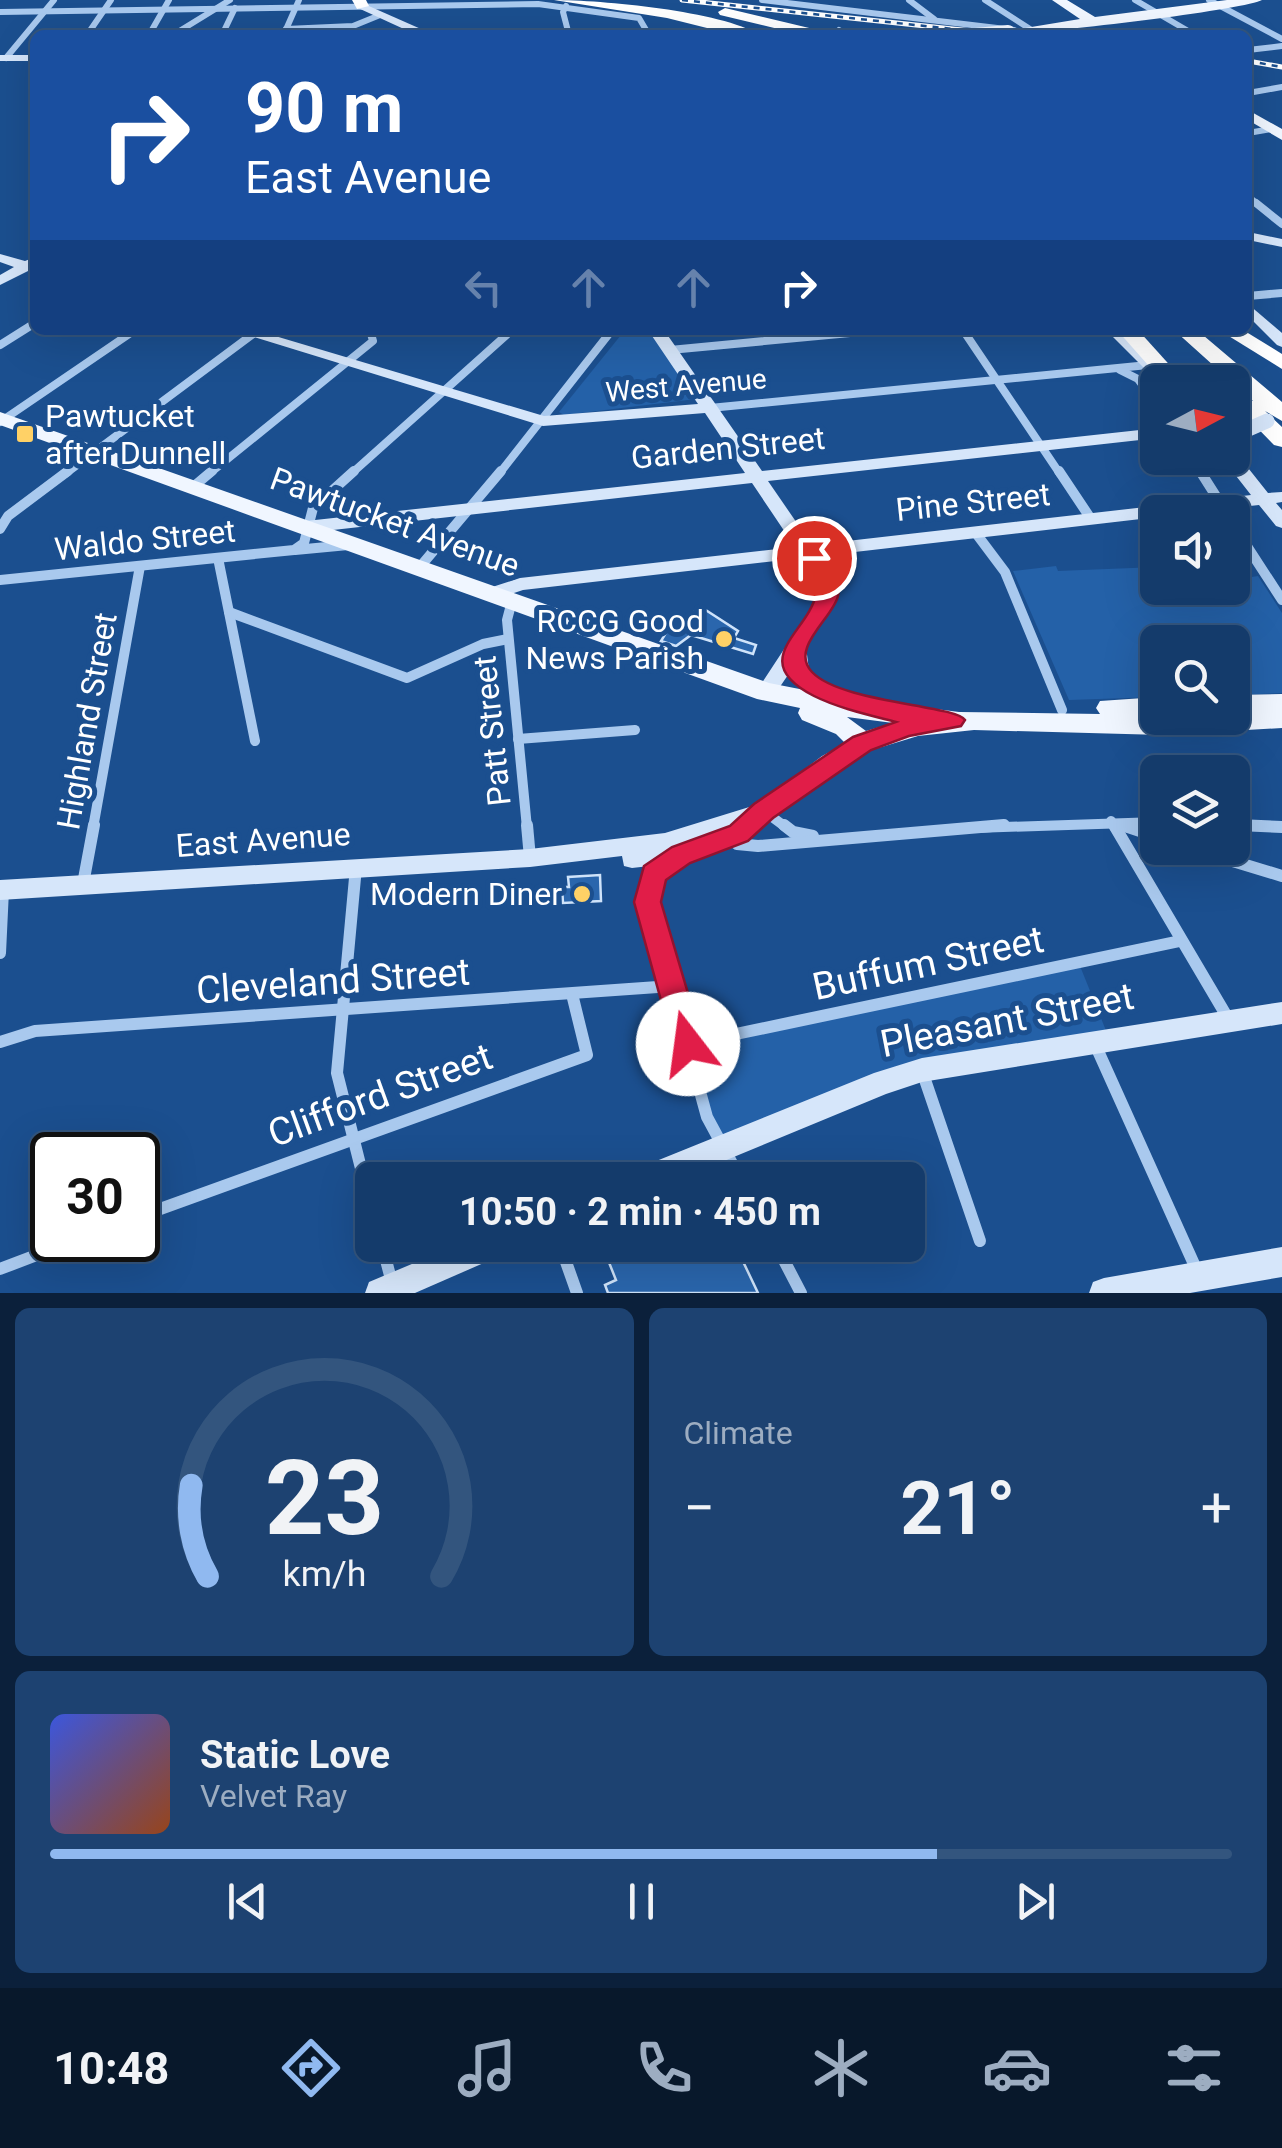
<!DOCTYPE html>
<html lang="en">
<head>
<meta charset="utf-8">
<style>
  :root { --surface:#143b6b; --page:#1d4271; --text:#f1f3f6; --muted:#9dadc1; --line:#33557e; --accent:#90b9f0 }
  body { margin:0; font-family:Roboto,sans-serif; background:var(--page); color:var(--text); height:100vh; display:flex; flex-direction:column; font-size:38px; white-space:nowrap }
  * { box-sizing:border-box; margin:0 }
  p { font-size:32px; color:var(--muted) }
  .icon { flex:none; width:55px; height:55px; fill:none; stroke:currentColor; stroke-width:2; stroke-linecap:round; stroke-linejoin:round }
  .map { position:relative; height:1293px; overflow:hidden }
  .side { display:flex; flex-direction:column; gap:15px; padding:15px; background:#0b203b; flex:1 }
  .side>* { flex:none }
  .guide { position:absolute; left:30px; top:30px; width:1222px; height:305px; border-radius:15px; box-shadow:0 10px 40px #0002,0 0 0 2px var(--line); background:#1a4fa0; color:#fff; overflow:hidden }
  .needle { width:65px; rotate:83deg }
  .buttons { position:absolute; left:1140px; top:365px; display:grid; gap:20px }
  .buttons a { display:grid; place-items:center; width:110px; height:110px; border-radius:15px; background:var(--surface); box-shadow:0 10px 40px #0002,0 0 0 2px var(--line); font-size:50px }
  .speed { position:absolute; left:30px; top:1132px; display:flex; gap:20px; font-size:50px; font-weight:700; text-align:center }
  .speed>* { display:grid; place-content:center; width:130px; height:130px; border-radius:50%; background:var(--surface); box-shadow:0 10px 40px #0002,0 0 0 2px var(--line); line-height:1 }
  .speed .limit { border:5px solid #111; border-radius:15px; background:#fff; color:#111 }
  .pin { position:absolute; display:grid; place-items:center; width:85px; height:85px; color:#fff; margin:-42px; border:5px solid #fff; border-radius:50%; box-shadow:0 2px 10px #0007 }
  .me { position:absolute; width:110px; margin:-55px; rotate:345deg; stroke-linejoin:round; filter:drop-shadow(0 0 8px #0008) }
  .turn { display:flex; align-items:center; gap:35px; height:210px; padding:0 50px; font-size:45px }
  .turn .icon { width:130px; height:130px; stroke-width:2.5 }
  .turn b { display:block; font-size:70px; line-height:85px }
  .lanes { display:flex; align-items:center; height:95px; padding:0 50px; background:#0003; justify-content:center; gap:50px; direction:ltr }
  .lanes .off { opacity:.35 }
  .big { font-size:75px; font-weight:700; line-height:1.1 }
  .side .card { flex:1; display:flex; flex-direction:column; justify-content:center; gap:15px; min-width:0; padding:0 35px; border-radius:15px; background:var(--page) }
  .side .dial { align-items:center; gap:0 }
  .dial svg { height:260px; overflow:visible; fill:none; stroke:var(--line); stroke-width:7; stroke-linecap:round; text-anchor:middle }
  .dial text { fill:var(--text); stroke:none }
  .song { display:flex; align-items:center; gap:30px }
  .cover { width:120px; height:120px; border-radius:15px; background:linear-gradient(135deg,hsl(230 70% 55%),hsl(20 70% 35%)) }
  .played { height:10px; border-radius:5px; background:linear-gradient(90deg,var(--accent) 75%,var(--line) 75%) }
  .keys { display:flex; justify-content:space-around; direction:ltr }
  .heat { display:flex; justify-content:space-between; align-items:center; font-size:55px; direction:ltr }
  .side .tiles { flex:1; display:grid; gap:15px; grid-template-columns:1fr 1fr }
  .card:last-child { grid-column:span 2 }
  .trip { position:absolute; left:355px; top:1162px; width:570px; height:100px; border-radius:15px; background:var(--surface); box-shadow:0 10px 40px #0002,0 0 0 2px var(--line); font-weight:700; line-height:100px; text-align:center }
  .tabs { display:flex; height:160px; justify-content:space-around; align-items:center; background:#08182b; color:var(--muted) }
  .tabs .icon { width:70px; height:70px }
  .tabs .current { color:var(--accent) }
  .tabs b { font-size:45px; color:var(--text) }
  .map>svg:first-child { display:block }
</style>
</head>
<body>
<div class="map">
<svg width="1282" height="1293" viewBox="0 0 1282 1293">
  <rect width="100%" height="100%" fill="#1b4f8f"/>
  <g fill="#2461a8">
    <polygon points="625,330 652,330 696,399 564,415 559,412"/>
    <polygon points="1056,566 1058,571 1157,567 1158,588 1232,588 1233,580 1258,576 1282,613 1282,693 1233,695 1232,642 1158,642 1157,697 1069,700 1013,571"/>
    <polygon points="1080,966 1111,1043 924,1071 718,1152 692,1043"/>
  </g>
  <g fill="#2a66ad" stroke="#cfe3fa" stroke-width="2.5">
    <polygon points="701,607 738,631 734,638 756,645 753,654 691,635 676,646 661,641 667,631"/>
    <polygon points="600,875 601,901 563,903 562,887 569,887 568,877"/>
    <polygon points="602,1245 757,1245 739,1253 758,1293 608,1293 605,1285 616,1280"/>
  </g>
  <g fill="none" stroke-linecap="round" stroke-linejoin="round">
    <g stroke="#a9c9ee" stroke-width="6">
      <polyline points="762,0 1014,30"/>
      <polyline points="909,0 934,19"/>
      <polyline points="985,0 1030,29"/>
      <polyline points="1135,0 1195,35"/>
      <polyline points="1209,0 1282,39"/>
      <polyline points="566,6 563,12 569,35"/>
      <polyline points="0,12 538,4 639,18 649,35"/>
      <polyline points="286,29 353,26 380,15"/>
      <polyline points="839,30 847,35"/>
      <polyline points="284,34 299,0"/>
      <polyline points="87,35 111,0"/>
      <polyline points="149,35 169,0"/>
      <polyline points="173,35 230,0"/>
      <polyline points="222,35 235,8"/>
      <polyline points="1248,50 1282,46"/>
      <polyline points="6,58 54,0"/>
      <polyline points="1248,93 1282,87"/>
      <polyline points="1248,133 1271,129"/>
      <polyline points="1248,196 1259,205"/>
    </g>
    <g stroke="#a9c9ee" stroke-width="8">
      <polyline points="1256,203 1282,224"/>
      <polyline points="1248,296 1282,293"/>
      <polyline points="963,330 1060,474"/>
      <polyline points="0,345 35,323"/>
      <polyline points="670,350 882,330"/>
      <polyline points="1120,370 1138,379 1158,406"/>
      <polyline points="710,408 1148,365"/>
      <polyline points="0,422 135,330"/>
      <polyline points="1191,458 1201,474"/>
      <polyline points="65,474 253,334 253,330"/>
      <polyline points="209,474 373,341 370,330"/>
      <polyline points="351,474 512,330"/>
      <polyline points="499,474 612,330"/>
    </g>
    <g stroke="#a9c9ee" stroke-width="10">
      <polyline points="1059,471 1091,519"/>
      <polyline points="1200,471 1226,512"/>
      <polyline points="193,487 212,471"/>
      <polyline points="1232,523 1282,600"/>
      <polyline points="0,529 8,516 68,471"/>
      <polyline points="975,532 1005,572 1062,710"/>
      <polyline points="295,550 348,545"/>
      <polyline points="218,558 255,741"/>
      <polyline points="419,568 501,471"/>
      <polyline points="0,580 294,550 304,543 313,508 354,471"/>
      <polyline points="512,601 507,620 527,828"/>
      <polyline points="229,612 407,678 483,644 508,639"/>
      <polyline points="518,739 635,730"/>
      <polyline points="764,811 787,828"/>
      <polyline points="1111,821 1115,828"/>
      <polyline points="1121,825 1129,828"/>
      <polyline points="1232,825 1282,827"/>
      <polyline points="93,828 140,566"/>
      <polyline points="974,828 1158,822"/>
    </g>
    <g stroke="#a9c9ee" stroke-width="12">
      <polyline points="527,825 530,858"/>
      <polyline points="784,825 793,832 813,836"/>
      <polyline points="1114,825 1229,1020"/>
      <polyline points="1122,825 1158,837"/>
      <polyline points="1238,825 1282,827"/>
      <polyline points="728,835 737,844 758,846 1004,825"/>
      <polyline points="1190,848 1282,876"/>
      <polyline points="672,859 653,874 648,902 707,1117 741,1180"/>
      <polyline points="356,867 337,1073 372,1212"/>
      <polyline points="83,884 94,825"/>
      <polyline points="0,953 3,890"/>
      <polyline points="0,1042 35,1031 672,986"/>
      <polyline points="1094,1042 1198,1273"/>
      <polyline points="688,1044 1180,941"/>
      <polyline points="922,1071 980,1241"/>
      <polyline points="138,1217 587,1055 572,994"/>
      <polyline points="382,1245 392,1283"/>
      <polyline points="560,1245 577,1293"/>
      <polyline points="776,1245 801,1293"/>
      <polyline points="0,1269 76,1240"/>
    </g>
    <g fill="#d6e6fa" fill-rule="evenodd">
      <polygon points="362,3 430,33 431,35 417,35 358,8"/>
      <rect x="0" y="55" width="35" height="6"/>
      <polygon points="1248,232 1282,239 1282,247 1248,240"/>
      <polygon points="0,254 25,261 35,257 35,272 28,271 0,285 0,275 14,267 0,262"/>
      <polygon points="1248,304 1282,333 1282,347 1277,345 1248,316"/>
      <path d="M231 330H255L544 416 698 404 648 330H664L762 471 1158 428V438L768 481 812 545 1251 495 1222 458H1232V453L1237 454 1268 493 1282 492V502L1276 503 1282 510V528L1276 526 1259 505 1195 512H1158V517L820 556C849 598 830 609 806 647L809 670 826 684 878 701 881 706 878 711 871 714C841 705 807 700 790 672L773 697H759L756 692 815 602 816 577 802 558 523 590 493 600 483 594 486 589 520 578 795 547 752 483 306 533 297 527 306 521 745 473 705 413 543 426Z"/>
      <polygon points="1106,330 1123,330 1174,382 1158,382"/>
      <polygon points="862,735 870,737 873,743 870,749 838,768 738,844 694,861 632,868 624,866 622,856 530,867 0,900 0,880 530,849 665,833 759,804 822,756"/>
      <polygon points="1282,1002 1282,1024 922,1082 886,1094 678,1180 630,1180 634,1170 874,1073 922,1058"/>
      <polygon points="457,1245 507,1245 502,1255 415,1293 365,1293 369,1282"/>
      <polygon points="1282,1247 1282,1277 1190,1293 1089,1293 1093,1282 1104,1278"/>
    </g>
    <g fill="#f0f6ff" fill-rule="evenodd">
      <path d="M1052 0H1067L1095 17 1227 0H1262C1246 10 1014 38 1001 32L1080 19Z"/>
      <polygon points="1248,110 1282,129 1282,140 1248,120"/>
      <path d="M0 412 769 683 835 696 959 712 1100 714 1096 708 1100 701 1158 697V718H1232V695L1282 694V728L1162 735 974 730 918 736 862 753 852 750 836 734 802 720 798 713 800 708 757 699 0 425ZM847 717 893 723 866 731Z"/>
    </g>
    <g fill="#fff" fill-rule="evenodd">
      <polygon points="352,0 366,0 369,6 357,9"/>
      <path d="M554 0C600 0 723 11 759 35H735L667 18Z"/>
      <polygon points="725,8 826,32 828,35 803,35 720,15 718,12"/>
      <polygon points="1117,330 1138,330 1185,382 1163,382"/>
      <polygon points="1174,330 1197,330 1282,402 1282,421 1265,411 1282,427 1282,447 1274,445 1236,406 1239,401 1253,401"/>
      <polygon points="1219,330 1243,330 1282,354 1282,369"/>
    </g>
    <g stroke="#fff" stroke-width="5">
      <g id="rail">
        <polyline points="682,0 1009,35"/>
        <polyline points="1248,61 1282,67"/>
      </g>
    </g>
    <use href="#rail" stroke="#1b4f8f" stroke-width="2.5" stroke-dasharray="6" stroke-linecap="butt"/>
    <polyline stroke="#d6e6fa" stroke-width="15" points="1235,435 1267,421"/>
    <polyline stroke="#f0f6ff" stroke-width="14" points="975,35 1008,32"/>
  </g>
  <path fill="#e11d48" stroke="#92132f" stroke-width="2.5" d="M814 551 821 553C829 565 842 581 838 596 833 618 789 648 812 672 841 703 956 705 965 720L961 726 909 736 871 750 773 818 748 841 690 863 666 880 661 902 703 1044 698 1053 688 1057 677 1053 673 1044 634 902 644 866 672 847 730 826 754 804 853 737 896 722C869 715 838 708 814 696 745 660 809 632 816 594 818 580 810 569 803 558Z"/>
  <g fill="#ffd166" stroke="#1b4f8f" stroke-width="4">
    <rect x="15" y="424" width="20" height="20" rx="5"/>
    <circle cx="724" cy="639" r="10"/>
    <circle cx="582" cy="894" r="10"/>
  </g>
  <g text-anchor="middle" stroke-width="10" stroke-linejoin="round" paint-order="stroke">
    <g font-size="28" fill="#fff" stroke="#1b4f8f">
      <text transform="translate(686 385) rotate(-5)" y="10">West Avenue</text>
    </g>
    <g font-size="32" fill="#fff" stroke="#1b4f8f" text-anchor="end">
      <text x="45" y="427" text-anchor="start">Pawtucket<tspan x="45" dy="37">after Dunnell</tspan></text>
      <text x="704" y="632">RCCG Good<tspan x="704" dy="37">News Parish</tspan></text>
      <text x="562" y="905">Modern Diner</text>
    </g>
    <g font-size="32" fill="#fff" stroke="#1b4f8f">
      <text transform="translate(728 448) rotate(-6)" y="11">Garden Street</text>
      <text transform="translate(973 502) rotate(-6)" y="11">Pine Street</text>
      <text transform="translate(395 522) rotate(20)" y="11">Pawtucket Avenue</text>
      <text transform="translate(145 540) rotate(-6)" y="11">Waldo Street</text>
      <text transform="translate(87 721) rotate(-80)" y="11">Highland Street</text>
      <text transform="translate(492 731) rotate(-96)" y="11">Patt Street</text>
      <text transform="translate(263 840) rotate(-4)" y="11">East Avenue</text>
    </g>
    <g font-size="38" fill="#fff" stroke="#1b4f8f">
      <text transform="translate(928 963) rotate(-12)" y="13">Buffum Street</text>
      <text transform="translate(333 981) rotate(-4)" y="13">Cleveland Street</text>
      <text transform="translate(1007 1020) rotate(-11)" y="13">Pleasant Street</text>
      <text transform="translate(380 1095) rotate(-20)" y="13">Clifford Street</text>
    </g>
  </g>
</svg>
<div class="buttons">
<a><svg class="needle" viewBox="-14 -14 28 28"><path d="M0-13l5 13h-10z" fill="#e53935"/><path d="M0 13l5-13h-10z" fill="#9dadc1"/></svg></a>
<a><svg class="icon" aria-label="sound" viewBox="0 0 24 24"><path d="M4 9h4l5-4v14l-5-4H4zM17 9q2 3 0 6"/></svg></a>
<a><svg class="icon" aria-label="search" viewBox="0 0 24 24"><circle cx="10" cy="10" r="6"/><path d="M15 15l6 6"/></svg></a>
<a><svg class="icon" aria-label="layers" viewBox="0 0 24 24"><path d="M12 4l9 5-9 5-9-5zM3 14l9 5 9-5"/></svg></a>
</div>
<div class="speed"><div class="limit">30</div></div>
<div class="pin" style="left:814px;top:558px;background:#d93025"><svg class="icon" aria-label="arrive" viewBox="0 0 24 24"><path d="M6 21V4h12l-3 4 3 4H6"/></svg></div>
<svg class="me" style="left:688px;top:1044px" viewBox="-20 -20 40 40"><circle r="19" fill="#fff"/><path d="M0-13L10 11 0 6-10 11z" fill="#e11d48"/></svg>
<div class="trip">10:50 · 2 min · 450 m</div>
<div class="guide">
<div class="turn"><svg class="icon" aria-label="right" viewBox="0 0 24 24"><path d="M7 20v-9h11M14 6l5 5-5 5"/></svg><div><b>90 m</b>East Avenue</div></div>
<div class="lanes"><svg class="icon off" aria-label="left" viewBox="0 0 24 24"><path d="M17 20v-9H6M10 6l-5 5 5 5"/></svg><svg class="icon off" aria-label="ahead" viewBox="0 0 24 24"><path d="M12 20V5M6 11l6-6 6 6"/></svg><svg class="icon off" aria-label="ahead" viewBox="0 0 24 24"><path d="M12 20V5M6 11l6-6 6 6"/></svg><svg class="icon" aria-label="right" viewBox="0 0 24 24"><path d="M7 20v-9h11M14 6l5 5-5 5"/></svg></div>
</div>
</div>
<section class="side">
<div class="tiles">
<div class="card dial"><svg viewBox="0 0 100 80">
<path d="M14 69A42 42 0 1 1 86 69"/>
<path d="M14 69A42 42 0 0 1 9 41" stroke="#90b9f0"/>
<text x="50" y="56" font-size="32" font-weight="700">23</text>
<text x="50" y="72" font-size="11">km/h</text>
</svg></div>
<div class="card"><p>Climate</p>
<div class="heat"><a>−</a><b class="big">21°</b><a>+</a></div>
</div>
<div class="card">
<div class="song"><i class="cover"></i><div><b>Static Love</b><p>Velvet Ray</p></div></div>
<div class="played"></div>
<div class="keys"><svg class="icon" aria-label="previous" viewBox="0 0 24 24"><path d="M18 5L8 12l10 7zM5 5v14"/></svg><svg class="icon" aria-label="pause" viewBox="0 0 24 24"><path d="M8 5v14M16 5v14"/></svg><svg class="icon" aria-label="next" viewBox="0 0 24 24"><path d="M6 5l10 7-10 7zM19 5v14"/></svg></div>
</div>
</div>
</section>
<nav class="tabs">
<b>10:48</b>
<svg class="icon current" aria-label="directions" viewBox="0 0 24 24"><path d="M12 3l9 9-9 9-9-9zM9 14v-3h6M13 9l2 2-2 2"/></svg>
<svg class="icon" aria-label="music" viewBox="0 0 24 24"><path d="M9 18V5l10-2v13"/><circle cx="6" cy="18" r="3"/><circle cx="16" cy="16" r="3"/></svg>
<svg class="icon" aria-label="phone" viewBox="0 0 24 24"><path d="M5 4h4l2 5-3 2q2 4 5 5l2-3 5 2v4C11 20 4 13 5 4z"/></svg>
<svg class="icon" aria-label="climate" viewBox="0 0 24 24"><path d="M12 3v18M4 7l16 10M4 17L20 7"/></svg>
<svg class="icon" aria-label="car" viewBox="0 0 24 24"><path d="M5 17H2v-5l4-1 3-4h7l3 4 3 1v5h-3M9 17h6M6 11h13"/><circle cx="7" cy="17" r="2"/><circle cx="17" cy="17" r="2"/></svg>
<svg class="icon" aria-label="filters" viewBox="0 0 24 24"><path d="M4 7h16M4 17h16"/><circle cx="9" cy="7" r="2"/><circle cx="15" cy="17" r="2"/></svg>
</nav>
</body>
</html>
